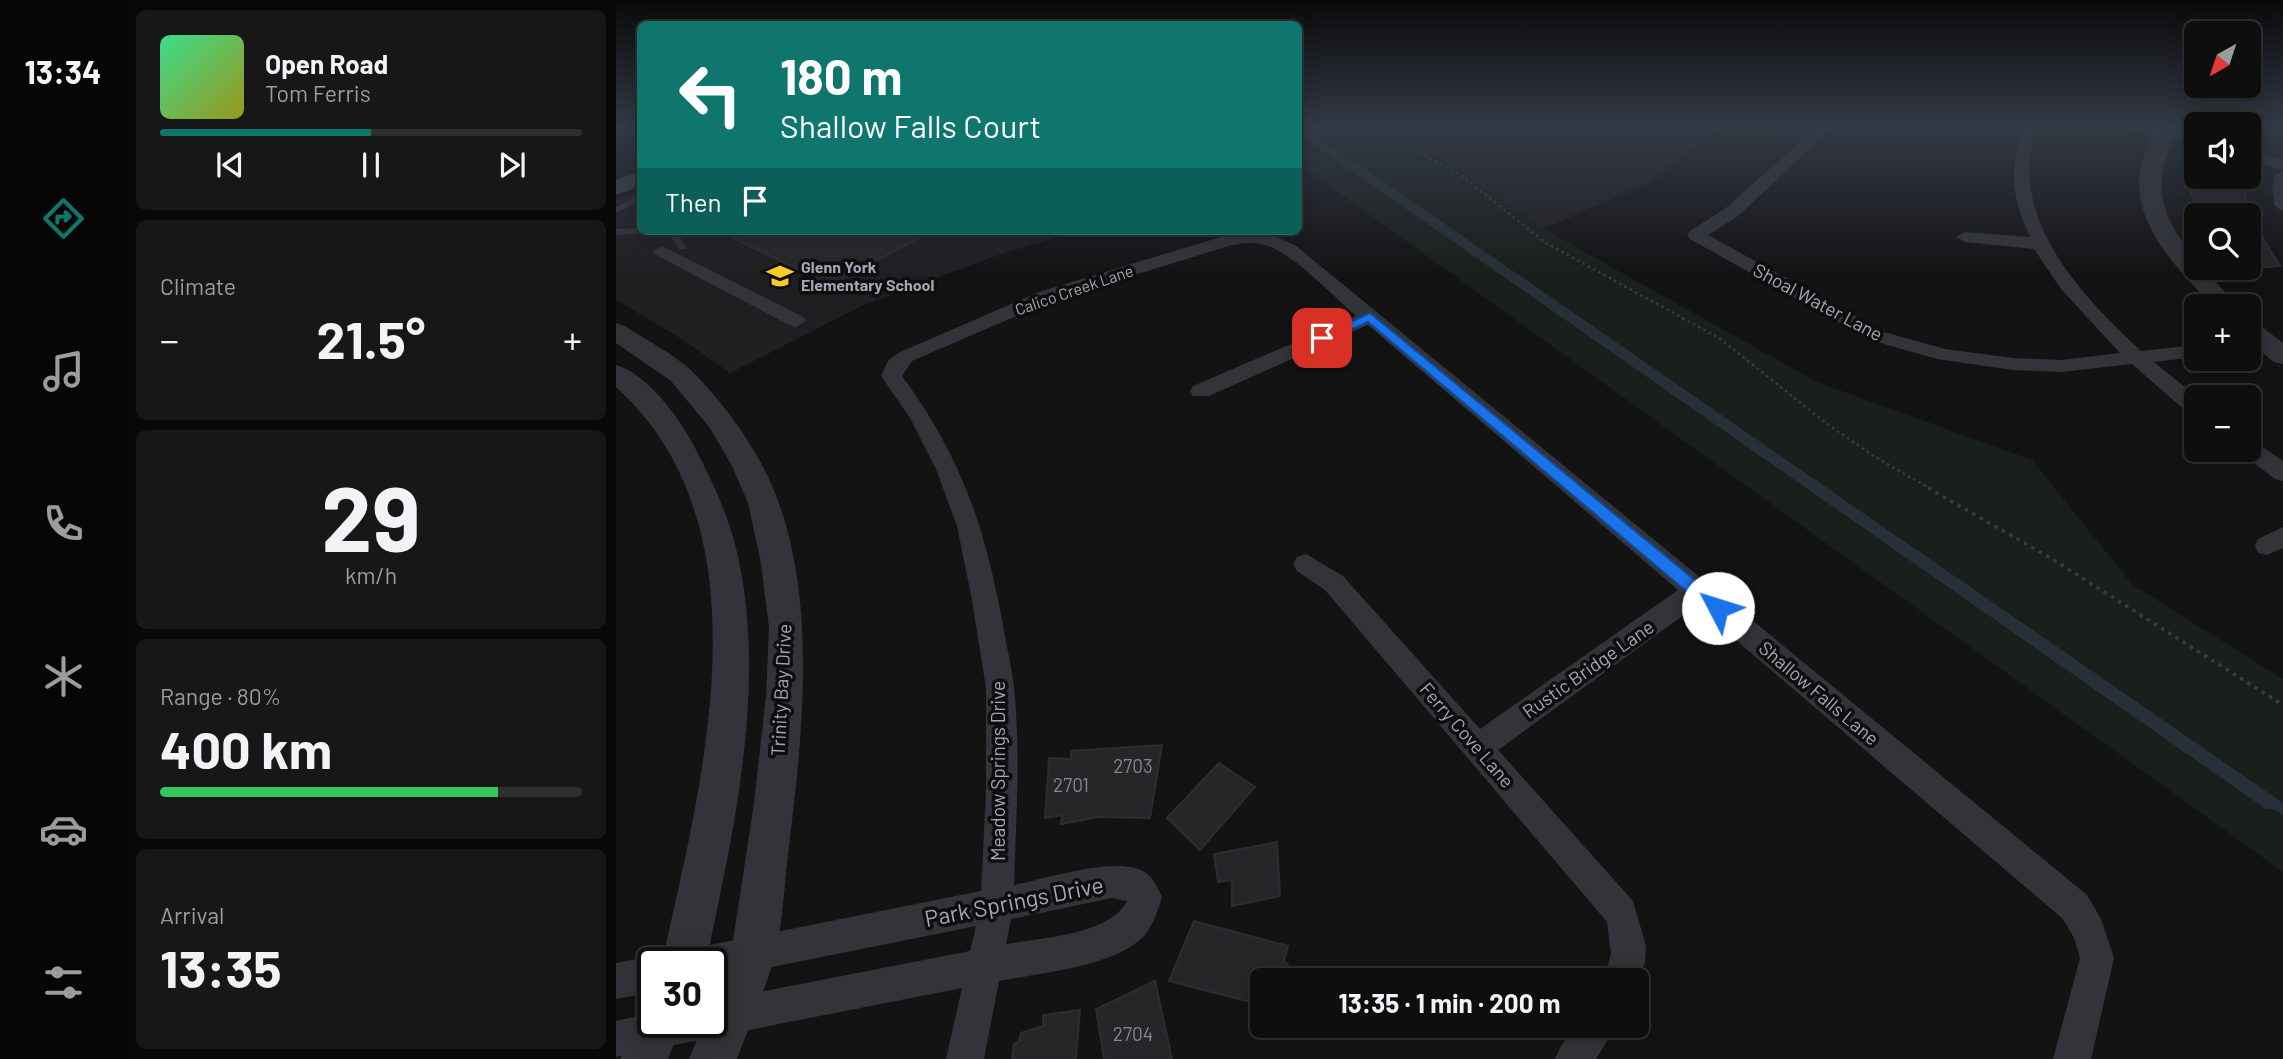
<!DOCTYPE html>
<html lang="en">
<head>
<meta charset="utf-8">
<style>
  :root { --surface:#0e0e0f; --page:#171718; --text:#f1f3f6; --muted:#9b9c9e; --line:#2e2e2f; --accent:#0f766e }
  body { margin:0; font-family:Barlow,sans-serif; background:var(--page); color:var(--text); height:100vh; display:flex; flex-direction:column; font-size:26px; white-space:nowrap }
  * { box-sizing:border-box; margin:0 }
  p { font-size:23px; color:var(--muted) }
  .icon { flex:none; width:38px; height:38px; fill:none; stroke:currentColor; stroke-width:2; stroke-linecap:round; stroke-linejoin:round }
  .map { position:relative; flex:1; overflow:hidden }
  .drawer { display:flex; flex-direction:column; gap:10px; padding:10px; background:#080808; width:490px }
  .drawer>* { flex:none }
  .guide { position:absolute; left:21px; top:21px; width:665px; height:214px; border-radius:10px; box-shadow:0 4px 18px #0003,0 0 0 2px var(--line); background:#0f766e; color:#fff; overflow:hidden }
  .needle { width:46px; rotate:219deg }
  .tools { position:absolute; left:1568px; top:21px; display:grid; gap:14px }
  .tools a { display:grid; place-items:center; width:77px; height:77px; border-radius:10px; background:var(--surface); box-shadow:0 4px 18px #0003,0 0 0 2px var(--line); font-size:35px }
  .speed { position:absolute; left:21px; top:947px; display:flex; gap:14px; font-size:35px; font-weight:700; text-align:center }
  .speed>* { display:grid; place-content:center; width:91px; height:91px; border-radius:50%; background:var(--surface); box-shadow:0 4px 18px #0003,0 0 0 2px var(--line); line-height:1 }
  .speed .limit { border:4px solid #111; border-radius:10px; background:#fff; color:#111 }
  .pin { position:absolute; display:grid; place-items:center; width:60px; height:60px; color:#fff; margin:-30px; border-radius:14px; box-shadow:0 4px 10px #0006 }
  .me { position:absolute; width:77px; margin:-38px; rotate:310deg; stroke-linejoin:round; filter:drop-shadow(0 0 5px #0008) }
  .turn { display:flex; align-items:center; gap:24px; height:147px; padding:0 28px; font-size:32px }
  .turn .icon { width:91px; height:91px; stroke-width:2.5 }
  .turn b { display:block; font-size:49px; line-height:60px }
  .then { display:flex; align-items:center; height:66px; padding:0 28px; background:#0003; gap:14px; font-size:26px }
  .big { font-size:52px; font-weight:700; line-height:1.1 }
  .drawer .tile { flex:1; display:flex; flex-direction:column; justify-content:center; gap:10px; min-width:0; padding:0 24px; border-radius:10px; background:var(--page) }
  .drawer .dial { align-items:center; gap:0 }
  .dial b { font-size:91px; line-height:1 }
  .song { display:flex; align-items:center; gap:21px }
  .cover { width:84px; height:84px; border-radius:10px; background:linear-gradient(135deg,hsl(150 70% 55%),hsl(60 70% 35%)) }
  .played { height:7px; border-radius:4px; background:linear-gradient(90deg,var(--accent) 50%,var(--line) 50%) }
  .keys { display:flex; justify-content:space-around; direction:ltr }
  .heat { display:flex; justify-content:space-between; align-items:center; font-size:38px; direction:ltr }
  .charge { height:10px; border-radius:5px; background:linear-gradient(90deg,#34c759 80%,var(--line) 0) }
  .trip { position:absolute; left:634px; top:968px; width:399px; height:70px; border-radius:10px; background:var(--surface); box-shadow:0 4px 18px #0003,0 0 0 2px var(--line); font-weight:700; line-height:70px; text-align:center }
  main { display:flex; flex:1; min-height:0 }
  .dock { display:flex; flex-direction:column; width:126px; justify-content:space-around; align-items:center; background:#060606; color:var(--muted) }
  .dock .icon { width:49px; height:49px }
  .dock .active { color:var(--accent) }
  .dock b { font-size:32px; color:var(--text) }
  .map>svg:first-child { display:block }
</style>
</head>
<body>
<main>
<nav class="dock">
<b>13:34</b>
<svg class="icon active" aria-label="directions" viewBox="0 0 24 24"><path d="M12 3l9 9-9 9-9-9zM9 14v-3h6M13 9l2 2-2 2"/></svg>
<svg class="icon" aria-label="music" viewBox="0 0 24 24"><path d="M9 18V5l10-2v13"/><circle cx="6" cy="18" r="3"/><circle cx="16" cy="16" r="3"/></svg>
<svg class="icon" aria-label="phone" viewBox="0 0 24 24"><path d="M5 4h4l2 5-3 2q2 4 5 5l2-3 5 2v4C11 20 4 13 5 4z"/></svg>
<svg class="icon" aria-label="climate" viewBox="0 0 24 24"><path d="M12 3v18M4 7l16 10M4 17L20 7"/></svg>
<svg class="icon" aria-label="car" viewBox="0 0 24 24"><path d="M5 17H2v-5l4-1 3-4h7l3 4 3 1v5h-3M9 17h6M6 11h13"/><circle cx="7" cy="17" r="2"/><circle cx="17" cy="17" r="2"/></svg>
<svg class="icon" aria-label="filters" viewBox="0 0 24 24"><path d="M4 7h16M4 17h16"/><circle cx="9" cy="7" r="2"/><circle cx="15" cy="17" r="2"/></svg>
</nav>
<section class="drawer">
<div class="tile">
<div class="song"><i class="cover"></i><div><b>Open Road</b><p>Tom Ferris</p></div></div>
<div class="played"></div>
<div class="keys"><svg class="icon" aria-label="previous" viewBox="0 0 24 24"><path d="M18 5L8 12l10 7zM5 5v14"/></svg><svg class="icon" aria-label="pause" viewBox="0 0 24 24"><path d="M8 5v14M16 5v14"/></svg><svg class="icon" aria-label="next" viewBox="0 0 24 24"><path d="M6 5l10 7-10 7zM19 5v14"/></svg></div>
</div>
<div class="tile"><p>Climate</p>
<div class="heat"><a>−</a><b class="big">21.5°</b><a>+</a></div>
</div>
<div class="tile dial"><b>29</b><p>km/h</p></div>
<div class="tile"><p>Range · 80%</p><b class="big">400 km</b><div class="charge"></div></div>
<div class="tile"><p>Arrival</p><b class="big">13:35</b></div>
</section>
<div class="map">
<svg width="1667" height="1059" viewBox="0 0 1667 1059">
  <rect width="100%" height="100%" fill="#131314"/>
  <g fill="#1f1f21">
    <polygon points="773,126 1105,126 1036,181 925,230"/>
    <polygon points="24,189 24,231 465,231 393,251 246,306 114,373 64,338 0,300 0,199"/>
  </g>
  <polygon fill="#191f1a" points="683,126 773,126 850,174 928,229 1201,382 1416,460 1517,585 1667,679 1667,872 683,164"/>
  <polygon fill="#292f38" points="683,126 745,166 1667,803 1667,815 1658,809 1650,809 683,134"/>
  <g fill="#262528" stroke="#2d2c30" stroke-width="2">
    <polygon points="1578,177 1627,179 1633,215 1585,215 1574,191 1578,192"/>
    <polygon points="1633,216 1664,266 1633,269"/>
    <polygon points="103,231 316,231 214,285"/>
    <polygon points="546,745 534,818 483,817 445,824 446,815 429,818 433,758 455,759 455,751"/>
    <polygon points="603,763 639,787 584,850 551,818"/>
    <polygon points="661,842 664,896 616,906 616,880 602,882 598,854"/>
    <polygon points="578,921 672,946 668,961 672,965 665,980 646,980 646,1005 553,981"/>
    <polygon points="539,981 556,1059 488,1059 480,1009"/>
    <polygon points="464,1010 460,1059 396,1059 398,1044 403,1041 405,1033 427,1026 427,1015"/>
  </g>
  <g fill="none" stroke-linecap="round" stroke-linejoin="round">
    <polyline stroke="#393b40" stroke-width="2.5" stroke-dasharray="2.5 3.5" stroke-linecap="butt" points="756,126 846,176 930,243 1103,338 1210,423 1259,457 1315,489"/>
    <polyline stroke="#393b40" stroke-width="3.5" stroke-dasharray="3.5 5" stroke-linecap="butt" points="1312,488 1433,557 1667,705"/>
    <g fill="#333439" fill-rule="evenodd">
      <polygon points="21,196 24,196 24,201 0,213 0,207"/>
      <polygon points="24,228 24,231 28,231 27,233 0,235 0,229"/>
      <polygon points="52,231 60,231 70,247 69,249 63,249"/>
    </g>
    <g fill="#333439" fill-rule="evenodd">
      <path d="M1202 126H1218L1122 216 1092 235 1268 332 1329 349 1397 358 1445 360 1504 353 1445 289 1418 249 1349 242 1340 237 1349 232 1414 237C1394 191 1394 175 1407 126H1421C1418 139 1412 155 1413 168 1414 243 1473 302 1525 351L1580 345V357L1538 362 1581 397 1580 415 1572 413 1516 364 1445 372 1397 370 1321 359 1254 340 1074 239 1071 235 1074 231 1110 208Z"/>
      <polygon points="1509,126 1534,126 1580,137 1580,147 1511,129"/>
      <polygon points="1633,151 1667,160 1667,170 1633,161"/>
      <polygon points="1667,170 1667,211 1659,206 1656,188 1659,175"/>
      <path d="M638 233 658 236 679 245 1471 895 1485 919 1498 958 1475 1059H1437L1464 958 1458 938 1447 919 1080 606 882 750 1017 901 1030 946 1029 962 1020 988V980H988L995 954 991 922 709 590 681 571 677 564 681 557 690 554 727 576 864 729 1062 590 752 325 593 396H577L574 391 577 386 740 316C718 297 676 252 649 245 639 242 627 243 616 245L437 300 296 361 286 376C345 456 369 527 387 625 390 645 396 667 398 688 405 752 400 820 398 885 430 879 498 856 527 871 536 876 542 887 546 897 542 910 537 926 528 936 499 967 423 973 383 981L368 1059H330L346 988 107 1035 97 1031 96 1035 83 1040 0 1057V1021L37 1013V1022H96V1003L107 999 354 951 360 926 96 979V962H77L82 950 94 945 365 891 370 792V688L356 600 341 526 320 469 294 418 265 376 272 361 282 353 423 292 608 236ZM496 898 511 901C494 935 424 938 390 944L395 919Z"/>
      <polygon points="46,246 187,317 190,321 180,327 173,325 40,255 37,251"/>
      <polygon points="1633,440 1641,443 1667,461 1667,481 1659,479 1625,453 1623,450 1633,450"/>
      <polygon points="1667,527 1667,548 1651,555 1642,553 1639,546 1642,539"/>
      <polygon points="37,956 50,962 37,962 37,992 0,999 0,963"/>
      <polygon points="960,1026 1000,1026 980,1059 939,1059 945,1046"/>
    </g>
    <g fill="#333439" fill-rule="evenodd">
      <path d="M1540 126H1560C1544 173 1536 196 1565 240 1571 249 1580 256 1580 268H1587L1622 306H1597C1564 272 1516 224 1524 172 1526 156 1535 141 1540 126Z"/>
      <polygon points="1633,321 1642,324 1667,343 1667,364 1658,362 1633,341"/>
      <path d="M0 323 9 326C30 340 56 353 75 370 102 397 127 430 145 463 206 576 187 732 172 854 168 887 167 923 159 954 150 990 133 1025 121 1059H73L88 1022H96V1001L115 954 138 803 150 696 153 628 145 563 132 503 116 466 94 428 55 381 0 343Z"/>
      <path d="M0 365C31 373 65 420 79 448 98 484 115 521 123 561 150 692 117 834 90 962H46C85 784 157 529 0 387Z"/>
      <polygon points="37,1001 37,1022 66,1022 52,1059 4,1059 27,1006"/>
    </g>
    <polygon fill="#414249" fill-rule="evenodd" points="24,171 24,186 0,195 0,180"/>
  </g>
  <linearGradient id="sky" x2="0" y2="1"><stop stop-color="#0a0a0b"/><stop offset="0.46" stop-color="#333945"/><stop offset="1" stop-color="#333945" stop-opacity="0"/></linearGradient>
  <rect width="1667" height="274" fill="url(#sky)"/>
  <polygon fill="#1a73e8" stroke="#114b97" stroke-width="2" points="754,313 1108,604 1111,608 1108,613 1096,613 752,322 710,341 706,342 699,338"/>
  <defs>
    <g id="school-bare" transform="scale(2.1)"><path d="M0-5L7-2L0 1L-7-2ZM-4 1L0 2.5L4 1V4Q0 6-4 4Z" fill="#f8cb27" stroke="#0e0e0f" stroke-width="2.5" paint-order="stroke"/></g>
  </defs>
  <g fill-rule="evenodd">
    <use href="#school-bare" x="164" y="276"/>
  </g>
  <g text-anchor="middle" stroke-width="7" stroke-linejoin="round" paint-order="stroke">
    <g font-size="16" font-weight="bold" fill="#a4a7b5" stroke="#0e0e0f" text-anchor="start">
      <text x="185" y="273">Glenn York<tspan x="185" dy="18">Elementary School</tspan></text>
    </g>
    <g font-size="16" fill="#a4a7b5" stroke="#0e0e0f">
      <text transform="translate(458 290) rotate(-19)" y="6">Calico Creek Lane</text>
    </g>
    <g font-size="19" fill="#a4a7b5" stroke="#0e0e0f">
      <text transform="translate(1202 302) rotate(28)" y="7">Shoal Water Lane</text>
      <text transform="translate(972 669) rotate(-35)" y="7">Rustic Bridge Lane</text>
      <text transform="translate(165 690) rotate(-87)" y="7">Trinity Bay Drive</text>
      <text transform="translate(1203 693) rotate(40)" y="7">Shallow Falls Lane</text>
      <text transform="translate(851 735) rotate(49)" y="7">Ferry Cove Lane</text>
      <text transform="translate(382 771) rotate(-90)" y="7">Meadow Springs Drive</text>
    </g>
    <g font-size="19" fill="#848691">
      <text x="517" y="773">2703</text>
      <text x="455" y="792">2701</text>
      <text x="517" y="1041">2704</text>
    </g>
    <g font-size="23" fill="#a4a7b5" stroke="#0e0e0f">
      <text transform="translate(398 902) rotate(-11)" y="8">Park Springs Drive</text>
    </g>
  </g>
</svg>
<div class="tools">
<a><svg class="needle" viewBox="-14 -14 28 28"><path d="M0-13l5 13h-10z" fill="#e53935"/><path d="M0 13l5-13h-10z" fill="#9b9c9e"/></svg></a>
<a><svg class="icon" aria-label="sound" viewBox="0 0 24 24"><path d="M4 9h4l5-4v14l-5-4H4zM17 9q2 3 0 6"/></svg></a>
<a><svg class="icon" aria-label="search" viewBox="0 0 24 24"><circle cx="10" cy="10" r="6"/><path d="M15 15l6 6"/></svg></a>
<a>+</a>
<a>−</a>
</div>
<div class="speed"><div class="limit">30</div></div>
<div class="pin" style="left:706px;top:338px;background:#d93025"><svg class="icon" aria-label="arrive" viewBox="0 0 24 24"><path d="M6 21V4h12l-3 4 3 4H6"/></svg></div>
<svg class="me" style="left:1102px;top:608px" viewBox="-20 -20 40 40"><circle r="19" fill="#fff"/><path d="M0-13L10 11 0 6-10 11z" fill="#1a73e8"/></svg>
<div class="trip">13:35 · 1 min · 200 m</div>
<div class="guide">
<div class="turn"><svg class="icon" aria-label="left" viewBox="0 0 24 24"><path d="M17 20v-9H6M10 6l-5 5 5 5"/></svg><div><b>180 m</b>Shallow Falls Court</div></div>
<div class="then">Then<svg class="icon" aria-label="arrive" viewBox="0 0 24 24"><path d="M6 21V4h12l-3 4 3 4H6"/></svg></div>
</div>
</div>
</main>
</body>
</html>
